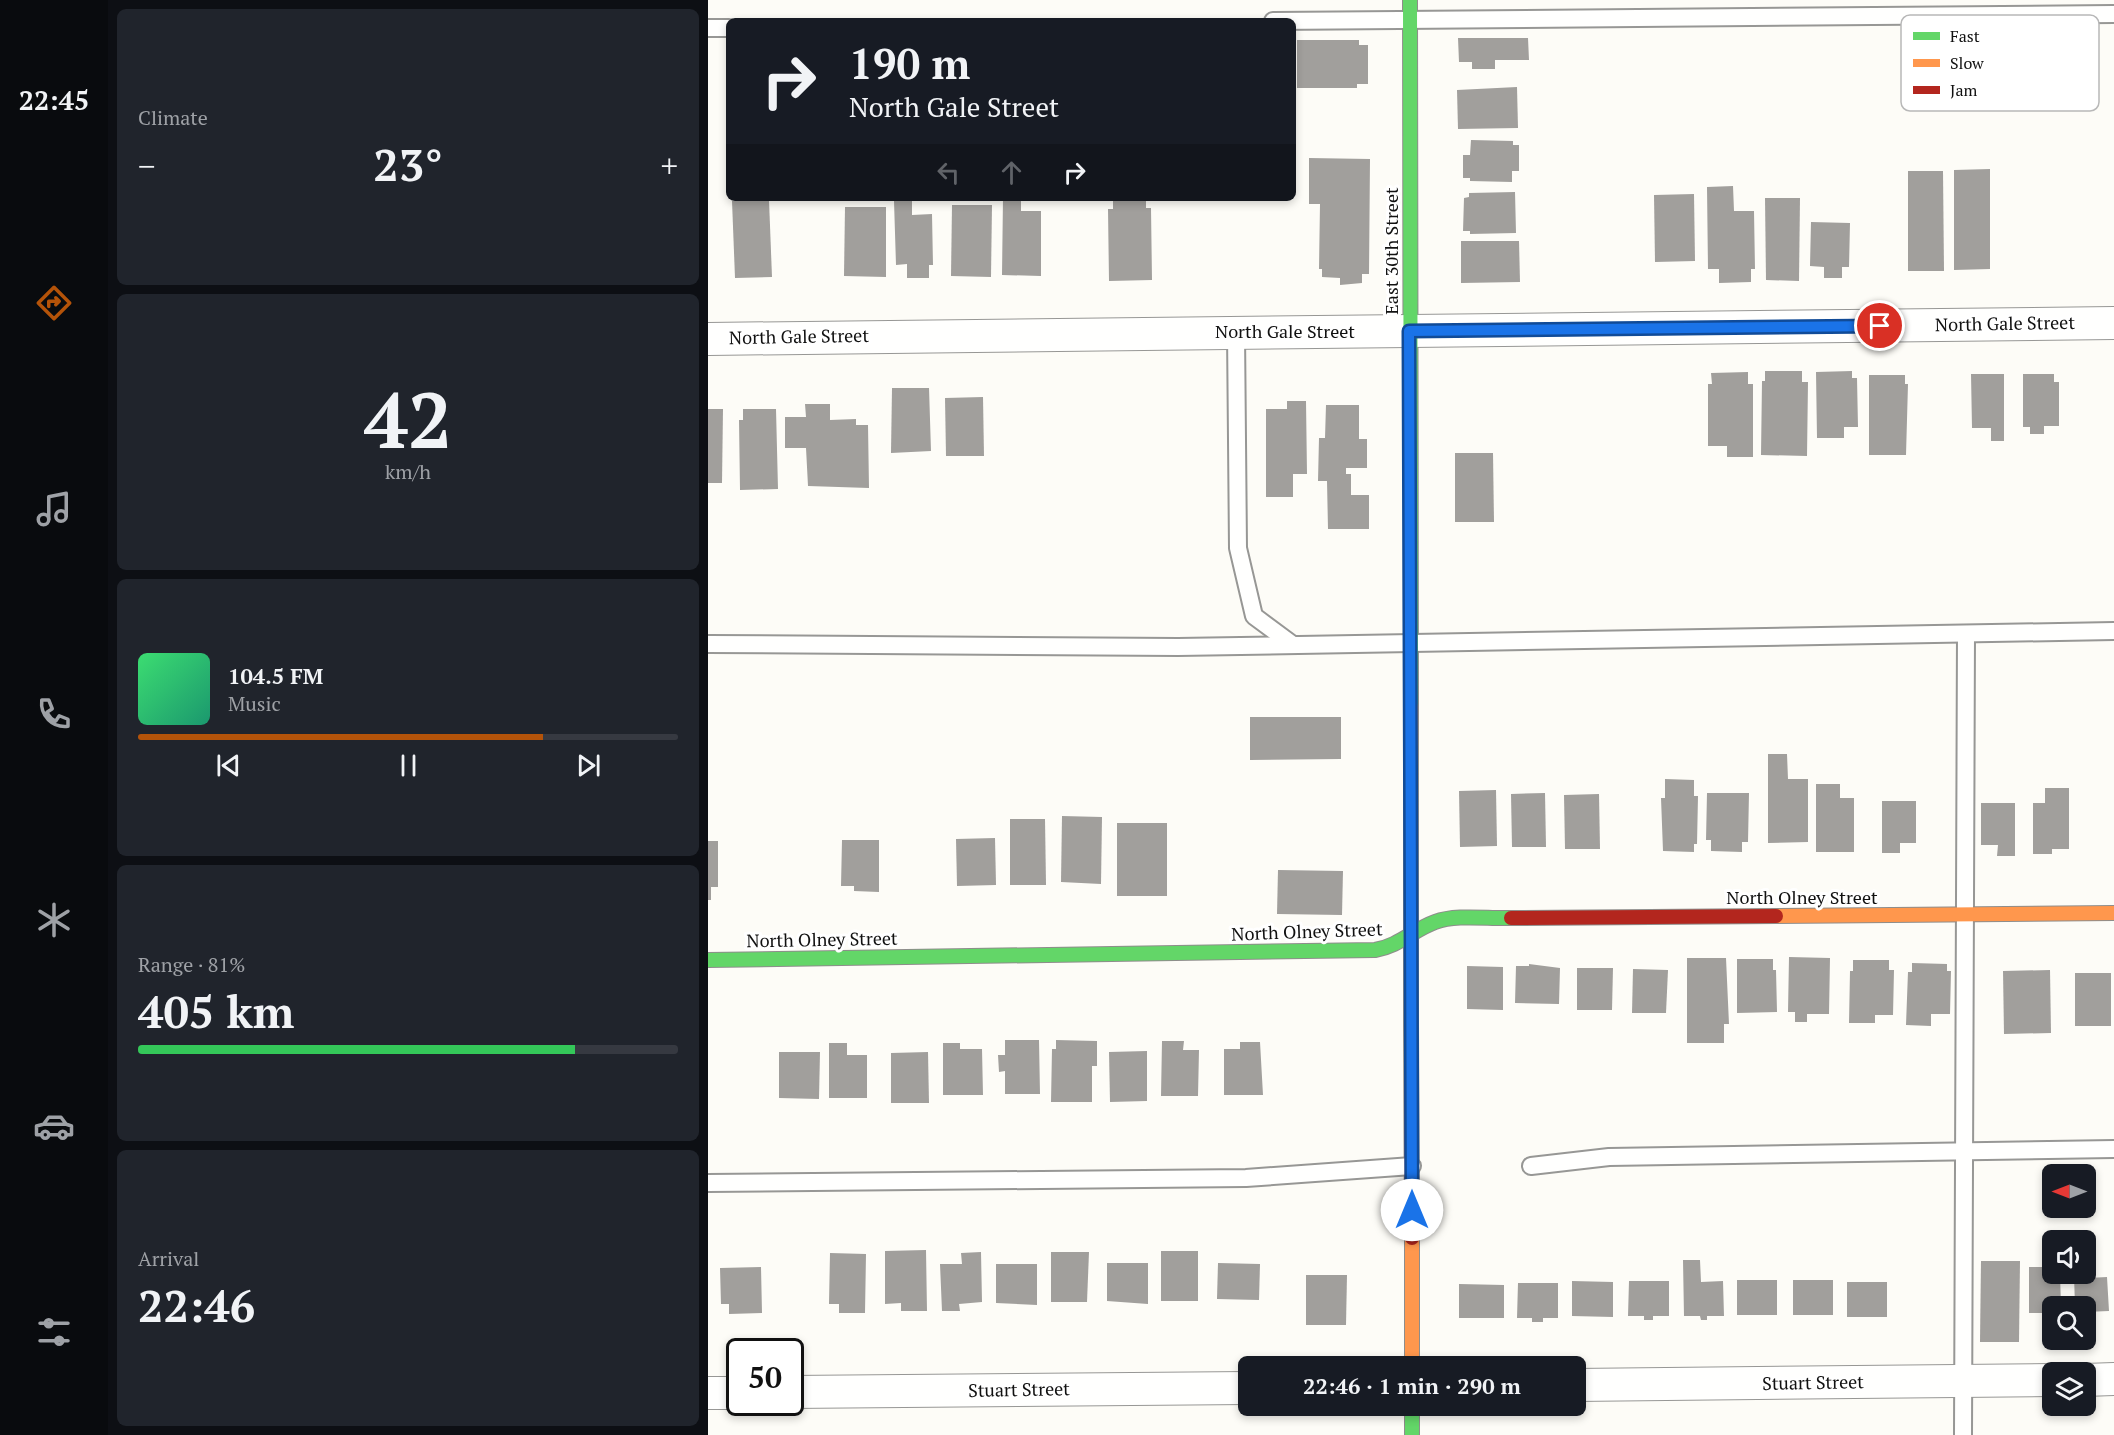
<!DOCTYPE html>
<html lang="en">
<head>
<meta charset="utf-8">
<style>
  :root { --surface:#171b24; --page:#20242c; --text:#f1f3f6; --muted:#9ea1a6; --line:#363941; --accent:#b45309 }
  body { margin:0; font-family:"PT Serif",serif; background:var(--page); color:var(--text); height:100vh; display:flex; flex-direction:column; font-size:22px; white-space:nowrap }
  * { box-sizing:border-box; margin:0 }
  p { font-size:20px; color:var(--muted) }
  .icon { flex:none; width:33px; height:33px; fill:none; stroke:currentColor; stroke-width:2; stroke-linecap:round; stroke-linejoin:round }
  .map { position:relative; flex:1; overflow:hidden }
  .sheet { display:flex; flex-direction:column; gap:9px; padding:9px; background:#0d0f14; width:600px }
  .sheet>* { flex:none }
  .top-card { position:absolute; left:18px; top:18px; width:570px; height:183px; border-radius:9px; box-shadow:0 3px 9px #0003; background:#171b24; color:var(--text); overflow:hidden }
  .needle { width:39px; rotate:270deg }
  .buttons { position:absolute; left:1334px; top:1164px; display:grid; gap:12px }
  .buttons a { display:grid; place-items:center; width:54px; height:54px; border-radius:9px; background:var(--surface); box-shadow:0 3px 9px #0003; font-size:30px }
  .speed { position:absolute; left:18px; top:1338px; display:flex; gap:12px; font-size:30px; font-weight:700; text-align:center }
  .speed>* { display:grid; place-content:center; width:78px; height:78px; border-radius:50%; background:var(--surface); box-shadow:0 3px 9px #0003; line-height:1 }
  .speed .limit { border:3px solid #111; border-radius:9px; background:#fff; color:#111 }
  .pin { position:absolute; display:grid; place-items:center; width:51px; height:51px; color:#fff; margin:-26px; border:3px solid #fff; border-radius:50%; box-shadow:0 2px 6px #0007 }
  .me { position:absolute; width:66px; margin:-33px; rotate:0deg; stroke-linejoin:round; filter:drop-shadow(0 0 4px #0008) }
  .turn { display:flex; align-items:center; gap:21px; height:126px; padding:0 24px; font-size:27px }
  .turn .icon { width:78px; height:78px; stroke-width:2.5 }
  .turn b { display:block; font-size:42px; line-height:51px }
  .lanes { display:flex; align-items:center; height:57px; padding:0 24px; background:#0003; justify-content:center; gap:30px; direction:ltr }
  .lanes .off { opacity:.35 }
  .big { font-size:45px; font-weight:700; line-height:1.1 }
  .sheet .widget { flex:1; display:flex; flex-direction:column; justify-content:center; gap:9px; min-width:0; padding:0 21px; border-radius:9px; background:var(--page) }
  .sheet .dial { align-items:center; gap:0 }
  .dial b { font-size:78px; line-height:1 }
  .song { display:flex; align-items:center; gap:18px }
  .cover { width:72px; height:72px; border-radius:9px; background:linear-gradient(135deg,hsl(140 70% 55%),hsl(160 70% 35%)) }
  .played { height:6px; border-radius:3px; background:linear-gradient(90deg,var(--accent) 75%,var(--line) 75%) }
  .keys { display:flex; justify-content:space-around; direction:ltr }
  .heat { display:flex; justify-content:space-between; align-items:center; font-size:33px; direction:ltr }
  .charge { height:9px; border-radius:4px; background:linear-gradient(90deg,#34c759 81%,var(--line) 0) }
  .trip { position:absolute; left:530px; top:1356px; width:348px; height:60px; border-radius:9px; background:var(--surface); box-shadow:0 3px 9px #0003; font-weight:700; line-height:60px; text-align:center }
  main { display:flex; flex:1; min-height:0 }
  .dock { display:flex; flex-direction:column; width:108px; justify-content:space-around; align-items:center; background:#090b0e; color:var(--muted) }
  .dock .icon { width:42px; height:42px }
  .dock .current { color:var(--accent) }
  .dock b { font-size:27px; color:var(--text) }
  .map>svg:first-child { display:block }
</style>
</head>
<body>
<main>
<nav class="dock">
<b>22:45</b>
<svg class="icon current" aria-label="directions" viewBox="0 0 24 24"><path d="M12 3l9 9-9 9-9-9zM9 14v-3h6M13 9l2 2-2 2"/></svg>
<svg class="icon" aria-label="music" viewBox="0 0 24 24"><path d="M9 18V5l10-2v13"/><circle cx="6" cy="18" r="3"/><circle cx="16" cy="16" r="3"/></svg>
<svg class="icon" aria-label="phone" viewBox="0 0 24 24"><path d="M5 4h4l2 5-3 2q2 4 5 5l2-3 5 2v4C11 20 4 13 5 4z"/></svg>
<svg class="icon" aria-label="climate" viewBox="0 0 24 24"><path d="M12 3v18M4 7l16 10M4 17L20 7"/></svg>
<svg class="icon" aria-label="car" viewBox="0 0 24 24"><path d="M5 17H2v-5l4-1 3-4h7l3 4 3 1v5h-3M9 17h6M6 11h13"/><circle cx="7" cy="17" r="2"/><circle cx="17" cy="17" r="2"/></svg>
<svg class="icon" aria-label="filters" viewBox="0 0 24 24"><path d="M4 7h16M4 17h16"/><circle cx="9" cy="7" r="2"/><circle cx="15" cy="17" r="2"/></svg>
</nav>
<section class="sheet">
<div class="widget"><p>Climate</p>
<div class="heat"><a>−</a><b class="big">23°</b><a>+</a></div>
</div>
<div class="widget dial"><b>42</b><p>km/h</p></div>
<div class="widget">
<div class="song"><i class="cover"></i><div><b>104.5 FM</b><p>Music</p></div></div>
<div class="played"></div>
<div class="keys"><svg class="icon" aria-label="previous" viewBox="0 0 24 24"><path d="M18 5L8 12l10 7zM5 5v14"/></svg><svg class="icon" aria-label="pause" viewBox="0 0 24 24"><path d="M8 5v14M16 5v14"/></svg><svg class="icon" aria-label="next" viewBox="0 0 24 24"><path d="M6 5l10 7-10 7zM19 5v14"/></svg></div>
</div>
<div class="widget"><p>Range · 81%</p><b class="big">405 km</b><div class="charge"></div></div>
<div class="widget"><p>Arrival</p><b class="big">22:46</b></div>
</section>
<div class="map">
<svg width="1406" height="1435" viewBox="0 0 1406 1435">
  <rect width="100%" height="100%" fill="#fdfcf7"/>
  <g fill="#a19f9c">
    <polygon points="750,38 820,38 821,60 787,60 787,69 764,69 764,62 751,62"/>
    <polygon points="589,40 651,40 651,45 660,45 660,84 649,84 649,88 589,88"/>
    <polygon points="809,87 810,128 750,129 749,90"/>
    <polygon points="763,140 805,141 805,145 811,145 811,171 804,171 804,182 762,181 762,178 755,178 755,155 762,155"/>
    <polygon points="601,158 662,159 661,274 654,274 654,283 632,285 632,278 614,277 614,269 611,269 612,204 601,204"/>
    <polygon points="1282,169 1282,269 1246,270 1246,170"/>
    <polygon points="1200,171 1235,171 1236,271 1200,271"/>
    <polygon points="1025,186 1026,211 1046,211 1047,269 1043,269 1043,282 1011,283 1011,269 1000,269 999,187"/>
    <polygon points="807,192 808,233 762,234 762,231 755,231 756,198 761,197 761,193"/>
    <polygon points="986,194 987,261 947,262 946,195"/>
    <polygon points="295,198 313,198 313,211 333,211 333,276 294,275"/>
    <polygon points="1057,198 1092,198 1091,281 1058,280"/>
    <polygon points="405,199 438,199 438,208 443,208 444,280 401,281 400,209 405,209"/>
    <polygon points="61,200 64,277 27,278 24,201"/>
    <polygon points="186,201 204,201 204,215 224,214 225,265 221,265 221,278 199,278 199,264 188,265"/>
    <polygon points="244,205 284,205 283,277 243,276"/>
    <polygon points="137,207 178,207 178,277 136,276"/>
    <polygon points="1103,222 1142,223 1141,267 1134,267 1134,278 1116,278 1116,267 1102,266"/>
    <polygon points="753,241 811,241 812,282 753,283"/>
    <polygon points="1057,371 1094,371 1094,382 1100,382 1099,456 1053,455 1054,381 1057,381"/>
    <polygon points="1144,371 1144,378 1149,378 1150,427 1136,427 1136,438 1109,438 1108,372"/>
    <polygon points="1040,372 1040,384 1045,384 1045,457 1019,457 1019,446 1000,446 1000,384 1004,384 1003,373"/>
    <polygon points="1263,374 1296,374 1296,441 1283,441 1283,428 1264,428"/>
    <polygon points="1315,374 1346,374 1346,382 1351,382 1351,426 1336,426 1336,434 1322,434 1322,427 1315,427"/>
    <polygon points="1161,375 1197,375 1197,384 1200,384 1198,455 1161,455"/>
    <polygon points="184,388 221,388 223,451 183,453"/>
    <polygon points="275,397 276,456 238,456 237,398"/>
    <polygon points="579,401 598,401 599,474 585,474 585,497 558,497 558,409 579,409"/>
    <polygon points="97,404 122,404 122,420 148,419 148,425 160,425 161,488 100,486 98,448 77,448 77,417 98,417"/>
    <polygon points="618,405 651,405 651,439 659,439 659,468 638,468 638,474 643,474 643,495 661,495 661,529 620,529 619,481 610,481 611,438 617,438"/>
    <polygon points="0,409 15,409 14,483 0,483"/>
    <polygon points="35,409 68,409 70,489 32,490 31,420 35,420"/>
    <polygon points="747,453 785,453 786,522 747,522"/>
    <polygon points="542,717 633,717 633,759 542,760"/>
    <polygon points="1060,754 1079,754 1080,779 1100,779 1100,842 1060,843"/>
    <polygon points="957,779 986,780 986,796 990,796 989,844 986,844 986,852 955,851 953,798 957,798"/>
    <polygon points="1108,784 1132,784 1132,798 1146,798 1146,852 1108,852"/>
    <polygon points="1337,788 1361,788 1361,849 1344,849 1344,854 1325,854 1325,803 1337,803"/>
    <polygon points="788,790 789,846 752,847 751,791"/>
    <polygon points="837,793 838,847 804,847 803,794"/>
    <polygon points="999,793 1041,793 1040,842 1034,842 1034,852 1003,851 1003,840 998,840"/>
    <polygon points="891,794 892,849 857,849 856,795"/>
    <polygon points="1174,801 1208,801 1208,843 1192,843 1192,853 1174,853"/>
    <polygon points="1273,803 1307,803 1307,856 1289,856 1290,845 1273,845"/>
    <polygon points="354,816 394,817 393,884 353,882"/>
    <polygon points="302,819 337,819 338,885 302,885"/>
    <rect x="409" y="823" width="50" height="73"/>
    <polygon points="287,838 288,885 249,886 248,839"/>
    <polygon points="134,840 171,840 171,892 146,891 146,886 133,886"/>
    <polygon points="0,841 10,841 10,887 3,887 3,900 0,900"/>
    <polygon points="570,870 635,871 634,915 569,914"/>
    <polygon points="1081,957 1122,958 1121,1014 1099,1014 1099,1022 1087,1022 1087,1012 1080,1012"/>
    <polygon points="979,958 1018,958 1021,1024 1016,1024 1016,1043 979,1043"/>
    <polygon points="1029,959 1065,959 1065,970 1068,970 1069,1012 1029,1013"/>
    <polygon points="1145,960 1181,960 1181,970 1186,970 1185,1015 1167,1015 1167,1023 1141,1023 1142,971 1145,971"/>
    <polygon points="1204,963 1239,964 1239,971 1243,971 1242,1014 1223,1014 1223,1026 1198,1025 1200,972 1204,972"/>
    <polygon points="821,964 852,968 851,1004 807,1003 808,966 821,966"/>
    <polygon points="759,966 795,967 795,1010 759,1009"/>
    <polygon points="869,968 905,968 904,1010 869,1010"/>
    <polygon points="925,969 960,970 958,1013 924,1013"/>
    <polygon points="1342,970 1343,1033 1296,1034 1295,971"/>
    <rect x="1367" y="973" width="36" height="53"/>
    <polygon points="297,1040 331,1040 332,1094 297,1094 297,1071 291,1072 290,1055 297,1055"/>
    <polygon points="348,1040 389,1041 389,1066 384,1066 384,1102 343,1102 344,1049 348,1049"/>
    <polygon points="454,1041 476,1041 475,1050 491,1050 490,1096 453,1096"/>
    <polygon points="532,1042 552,1042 555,1095 516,1095 516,1049 532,1049"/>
    <polygon points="121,1043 139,1043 139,1055 159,1055 159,1098 121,1098"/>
    <polygon points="235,1043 252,1043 252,1049 274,1049 275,1095 235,1095"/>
    <polygon points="439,1051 439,1101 402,1102 401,1052"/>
    <polygon points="71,1052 112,1052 111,1099 71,1098"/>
    <polygon points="220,1052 221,1103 183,1103 183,1053"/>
    <polygon points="218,1250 219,1311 193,1311 193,1303 177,1304 177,1251"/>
    <rect x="453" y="1251" width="37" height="50"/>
    <polygon points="273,1252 274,1302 251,1304 252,1311 234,1311 232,1264 254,1264 253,1253"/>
    <polygon points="343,1252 381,1252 379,1302 343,1302"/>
    <polygon points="122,1253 158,1254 157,1313 131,1313 131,1304 121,1304"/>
    <polygon points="975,1260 992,1260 993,1282 1015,1281 1016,1316 999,1316 999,1320 993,1320 992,1316 976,1316"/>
    <polygon points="1273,1261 1312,1261 1311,1342 1272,1342"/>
    <polygon points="399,1263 440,1263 440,1304 399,1301"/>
    <polygon points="510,1263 552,1264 551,1300 509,1299"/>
    <polygon points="288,1264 329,1264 329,1305 288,1303"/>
    <polygon points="53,1267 54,1313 21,1314 21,1304 13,1304 12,1268"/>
    <polygon points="1321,1267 1341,1267 1344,1274 1352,1274 1353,1306 1344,1306 1344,1313 1321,1313"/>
    <polygon points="1377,1270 1380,1270 1380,1278 1399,1277 1401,1311 1377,1312 1377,1306 1367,1306 1366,1276 1367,1274 1377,1274"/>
    <polygon points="598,1275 639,1275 638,1325 598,1325"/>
    <rect x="1029" y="1280" width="40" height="35"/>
    <rect x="1085" y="1280" width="40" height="35"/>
    <polygon points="864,1281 905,1282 905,1317 864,1316"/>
    <polygon points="921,1281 961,1281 961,1316 945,1316 945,1320 936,1320 936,1316 920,1316"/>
    <rect x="1139" y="1282" width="40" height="35"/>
    <polygon points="810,1283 850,1283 850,1318 835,1318 835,1322 824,1322 824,1318 809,1318"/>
    <polygon points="751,1284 796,1285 796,1318 751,1318"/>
  </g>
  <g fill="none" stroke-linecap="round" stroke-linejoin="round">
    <g stroke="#979795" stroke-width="20">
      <g id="lane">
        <polyline points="565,21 1406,14"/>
        <polyline points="0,28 21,28"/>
        <polyline points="528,332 530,548 546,616 585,645"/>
        <polyline points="0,644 470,647 1406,631"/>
        <polyline points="823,1166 901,1157 1406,1149"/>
        <polyline points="0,1183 538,1178 704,1166"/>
        <polyline points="1255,1435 1258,634"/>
      </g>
    </g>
    <g stroke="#979795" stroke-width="34">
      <g id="street">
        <polyline points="0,339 1406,323"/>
        <polyline points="1377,1380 1406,1379"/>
        <polyline points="867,1385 1344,1380"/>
        <polyline points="82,1392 540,1388"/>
        <polyline points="0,1393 32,1393"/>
      </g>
    </g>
    <g stroke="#8e8d8b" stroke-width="16">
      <g id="fast">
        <polyline points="702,0 703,707"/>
        <path d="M0 960 667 950C691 946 705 930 727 922 749 914 780 919 803 918"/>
        <polyline points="704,1406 704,1435"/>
      </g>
    </g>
    <g stroke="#8e8d8b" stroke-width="16">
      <g id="slow">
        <polyline points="703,707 703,1024"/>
        <polyline points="1068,916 1406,913"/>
        <polyline points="704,1238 704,1366"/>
      </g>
    </g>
    <g stroke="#8e8d8b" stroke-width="16">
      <g id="jam">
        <polyline points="803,918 1068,916"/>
        <polyline points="703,1024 704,1238"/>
      </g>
    </g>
    <use href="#lane" stroke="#fffffe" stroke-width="16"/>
    <use href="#street" stroke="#fffffe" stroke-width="32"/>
    <use href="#fast" stroke="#63d668" stroke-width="14"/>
    <use href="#slow" stroke="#ff974d" stroke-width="14"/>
    <use href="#jam" stroke="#b3261e" stroke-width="14"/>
  </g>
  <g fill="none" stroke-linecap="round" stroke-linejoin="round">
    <g stroke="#114b97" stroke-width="15">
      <polyline id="route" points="704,1210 701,331 1172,326"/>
    </g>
    <use href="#route" stroke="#1a73e8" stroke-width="10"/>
  </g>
  <g text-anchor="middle" stroke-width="6" stroke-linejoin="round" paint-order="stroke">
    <g font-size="18" fill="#111" stroke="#fff">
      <text transform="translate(684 251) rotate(-90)" y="6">East 30th Street</text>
      <text transform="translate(1297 324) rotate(-1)" y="6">North Gale Street</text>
      <text x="577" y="338">North Gale Street</text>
      <text transform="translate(91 337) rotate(-1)" y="6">North Gale Street</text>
      <text x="1094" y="904">North Olney Street</text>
      <text transform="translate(599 932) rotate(-2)" y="6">North Olney Street</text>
      <text transform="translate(114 940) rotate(-1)" y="6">North Olney Street</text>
      <text transform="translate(1105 1383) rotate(-1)" y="6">Stuart Street</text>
      <text transform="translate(311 1390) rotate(-1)" y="6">Stuart Street</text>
    </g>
  </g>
  <rect x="1193" y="15" width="198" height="96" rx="9" fill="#fff" stroke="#b8b8b8" stroke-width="1.5"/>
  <rect x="1205" y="32" width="27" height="8" fill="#63d668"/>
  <rect x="1205" y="59" width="27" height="8" fill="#ff974d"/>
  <rect x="1205" y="86" width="27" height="8" fill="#b3261e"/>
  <g font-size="16" fill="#111">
    <text x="1242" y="42">Fast</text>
    <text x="1242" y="69">Slow</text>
    <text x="1242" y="96">Jam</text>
  </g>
</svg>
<div class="buttons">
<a><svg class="needle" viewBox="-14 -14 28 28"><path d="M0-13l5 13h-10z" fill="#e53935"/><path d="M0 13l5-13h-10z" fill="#9ea1a6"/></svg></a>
<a><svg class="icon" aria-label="sound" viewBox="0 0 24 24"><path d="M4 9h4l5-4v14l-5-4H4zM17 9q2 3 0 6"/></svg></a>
<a><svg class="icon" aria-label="search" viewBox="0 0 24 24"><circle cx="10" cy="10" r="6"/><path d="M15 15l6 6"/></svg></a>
<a><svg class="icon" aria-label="layers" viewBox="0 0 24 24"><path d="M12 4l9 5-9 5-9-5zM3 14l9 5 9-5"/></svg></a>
</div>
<div class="speed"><div class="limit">50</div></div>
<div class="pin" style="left:1172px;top:326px;background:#d93025"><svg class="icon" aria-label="arrive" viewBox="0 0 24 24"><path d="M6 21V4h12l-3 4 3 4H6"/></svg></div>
<svg class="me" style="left:704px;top:1210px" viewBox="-20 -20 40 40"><circle r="19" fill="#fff"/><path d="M0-13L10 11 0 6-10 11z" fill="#1a73e8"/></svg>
<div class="trip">22:46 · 1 min · 290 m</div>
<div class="top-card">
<div class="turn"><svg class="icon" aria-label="right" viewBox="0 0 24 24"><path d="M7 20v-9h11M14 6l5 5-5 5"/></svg><div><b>190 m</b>North Gale Street</div></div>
<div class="lanes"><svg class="icon off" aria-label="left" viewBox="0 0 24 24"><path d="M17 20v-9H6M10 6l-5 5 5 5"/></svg><svg class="icon off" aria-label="ahead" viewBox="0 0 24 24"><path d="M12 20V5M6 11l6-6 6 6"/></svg><svg class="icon" aria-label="right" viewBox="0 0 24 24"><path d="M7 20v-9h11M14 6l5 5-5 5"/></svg></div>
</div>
</div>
</main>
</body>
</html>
